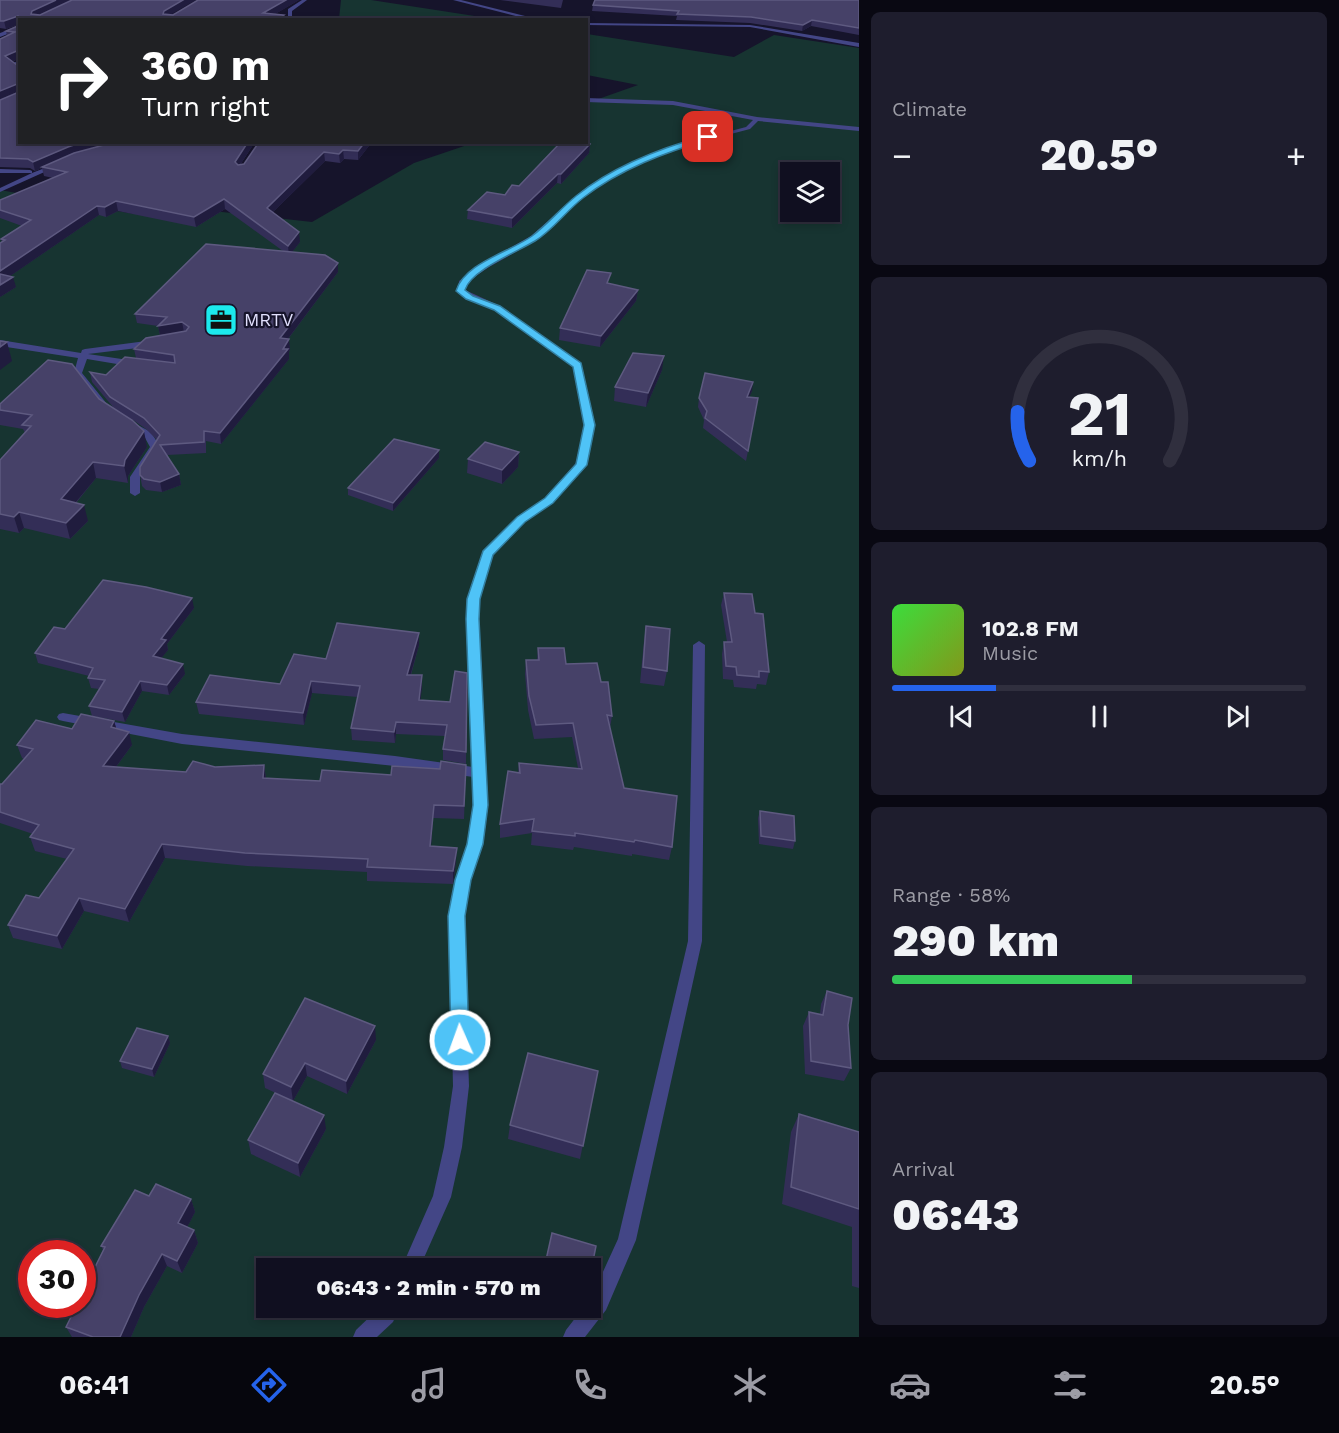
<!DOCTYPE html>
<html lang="en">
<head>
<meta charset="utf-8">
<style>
  :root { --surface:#100f20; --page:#1e1d2d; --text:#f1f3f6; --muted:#9c9ca5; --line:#302f3e; --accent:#2563eb }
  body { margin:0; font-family:"Work Sans",sans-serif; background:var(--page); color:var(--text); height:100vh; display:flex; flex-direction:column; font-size:22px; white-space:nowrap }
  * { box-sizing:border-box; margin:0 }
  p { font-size:20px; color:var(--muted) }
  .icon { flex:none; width:33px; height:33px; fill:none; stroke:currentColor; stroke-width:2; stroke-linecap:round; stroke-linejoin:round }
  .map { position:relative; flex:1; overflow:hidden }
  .details { display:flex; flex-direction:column; gap:12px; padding:12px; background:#090812; width:480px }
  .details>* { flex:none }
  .top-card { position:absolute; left:18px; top:18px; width:570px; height:126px; border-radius:0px; box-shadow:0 3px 9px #0003,0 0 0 2px var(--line); background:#202124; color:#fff; overflow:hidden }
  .buttons { position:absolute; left:780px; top:162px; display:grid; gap:12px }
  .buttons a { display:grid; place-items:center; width:60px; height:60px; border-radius:0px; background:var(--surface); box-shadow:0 3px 9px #0003,0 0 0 2px var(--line); font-size:30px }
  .speed { position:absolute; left:18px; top:1240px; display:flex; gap:12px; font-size:30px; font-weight:700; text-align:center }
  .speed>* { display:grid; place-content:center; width:78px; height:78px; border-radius:50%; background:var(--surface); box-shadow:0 3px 9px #0003,0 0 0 2px var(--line); line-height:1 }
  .speed .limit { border:9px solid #d22; background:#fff; color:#111 }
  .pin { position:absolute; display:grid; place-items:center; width:51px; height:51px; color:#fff; margin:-26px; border-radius:12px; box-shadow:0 3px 9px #0006 }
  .me { position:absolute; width:66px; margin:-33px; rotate:358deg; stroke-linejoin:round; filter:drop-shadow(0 0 4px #0008) }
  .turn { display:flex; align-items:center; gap:21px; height:126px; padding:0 24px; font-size:27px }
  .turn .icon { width:78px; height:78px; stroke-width:2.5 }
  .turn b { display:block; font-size:42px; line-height:51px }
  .big { font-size:45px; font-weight:800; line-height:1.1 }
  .details .tile { flex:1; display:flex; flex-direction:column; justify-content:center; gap:9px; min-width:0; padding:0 21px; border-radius:9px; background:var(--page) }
  .details .dial { align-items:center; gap:0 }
  .dial svg { height:156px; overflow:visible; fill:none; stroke:var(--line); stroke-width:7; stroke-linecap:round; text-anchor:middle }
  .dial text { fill:var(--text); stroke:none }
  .song { display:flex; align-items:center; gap:18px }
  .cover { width:72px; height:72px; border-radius:9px; background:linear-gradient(135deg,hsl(120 70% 55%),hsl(70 70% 35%)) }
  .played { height:6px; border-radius:3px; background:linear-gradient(90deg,var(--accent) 25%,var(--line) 25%) }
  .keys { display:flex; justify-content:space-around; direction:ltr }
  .heat { display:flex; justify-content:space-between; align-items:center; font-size:33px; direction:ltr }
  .charge { height:9px; border-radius:4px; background:linear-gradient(90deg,#34c759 58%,var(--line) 0) }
  .trip { position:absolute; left:256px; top:1258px; width:345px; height:60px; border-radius:0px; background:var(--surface); box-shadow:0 3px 9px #0003,0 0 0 2px var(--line); font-weight:800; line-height:60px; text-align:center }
  .menu { display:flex; height:96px; justify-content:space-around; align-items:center; background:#06060d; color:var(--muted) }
  .menu .icon { width:42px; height:42px }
  .menu .on { color:var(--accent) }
  .menu b { font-size:27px; color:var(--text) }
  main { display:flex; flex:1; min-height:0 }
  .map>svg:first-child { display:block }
</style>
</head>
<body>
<main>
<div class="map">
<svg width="859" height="1337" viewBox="0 0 859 1337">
  <rect width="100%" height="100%" fill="#16142b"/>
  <g fill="#173431" fill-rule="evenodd">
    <polygon points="341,0 371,0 494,19 339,19"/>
    <path d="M587 34 734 57 774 35 859 48V1337H0V190L134 214 177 207 312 222 414 163 473 143 586 142 587 103 638 85 587 75ZM790 172H830V212H790ZM32 1254H82V1305H32ZM267 1269H591V1308H267Z"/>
  </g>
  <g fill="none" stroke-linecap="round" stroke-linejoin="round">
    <g fill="#434686" fill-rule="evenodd">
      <polygon points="0,340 81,353 82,350 85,349 154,340 158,343 154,346 88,354 135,361 139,364 135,367 87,359 82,373 107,404 102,407 99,406 74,373 78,358 0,346"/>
      <polygon points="130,421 151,432 160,447 140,477 140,493 135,496 130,493 130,477 150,447 144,436 127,426 127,422"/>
    </g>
    <g fill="#434686" fill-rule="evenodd">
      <polygon points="302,0 307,0 292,11 292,20 288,20 288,9"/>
      <polygon points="453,0 461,0 541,20 531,20"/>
      <polygon points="586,23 750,25 859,43 859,47 750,27 586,25"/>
      <polygon points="20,26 20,29 0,37 0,33"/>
      <polygon points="20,60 20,63 16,65 20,67 20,71 9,65"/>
      <polygon points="586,98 673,101 757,117 859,127 859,131 758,121 750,129 666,151 618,175 582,197 537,240 489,267 467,282 465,290 500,306 581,364 594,425 586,464 553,503 525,522 493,555 479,599 478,619 488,805 482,844 470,880 463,916 469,1086 462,1147 451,1197 419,1269 401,1269 433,1196 444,1147 453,1086 449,916 456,880 468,844 474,805 473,777 395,766 182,744 63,721 59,720 57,717 59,714 63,713 182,734 395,756 473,767 466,619 467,599 484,552 517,518 545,499 576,463 584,425 574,367 494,310 467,299 458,293 459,281 483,263 531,236 578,195 614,173 662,149 746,127 753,120 673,105 586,102"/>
      <polygon points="55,164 60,165 0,192 0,188 32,173 0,173 0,169 30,170 32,171 32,173"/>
      <polygon points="699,641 705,645 702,941 636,1240 606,1310 585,1337 563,1337 566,1330 583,1308 591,1308 591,1298 618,1239 688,941 693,645"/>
      <polygon points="379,1308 399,1308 393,1322 377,1337 353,1337 356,1330"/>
    </g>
  </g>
  <g fill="#332e57">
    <polygon points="0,0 171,14 299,0 275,14 284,20 20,20 20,24 6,29 0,28"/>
    <polygon points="500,0 563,0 561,8"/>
    <polygon points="859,0 859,35 811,26 802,31 750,23 676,20 677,16 592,11 593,5"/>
    <polygon points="20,25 20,58 12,62 17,65 20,64 20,142 255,142 240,165 244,164 259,142 372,142 358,160 344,159 340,163 325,161 273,212 300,242 292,252 338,272 288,339 290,349 289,352 289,359 221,444 206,441 206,453 167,455 179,474 181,485 162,492 146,490 142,486 140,475 157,440 146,429 133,420 147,447 128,476 128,483 96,478 76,503 88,521 70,539 24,528 19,533 0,529 0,460 25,433 23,429 0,425 0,404 99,399 113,407 92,382 90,372 106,375 136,358 134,349 160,335 158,326 137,323 135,314 283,251 225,209 196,227 118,211 106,217 99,215 10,276 16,287 0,297 0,243 2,242 1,239 22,226 0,218 0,200 53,178 44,176 42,168 35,171 30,168 0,167 0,39 7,36 6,31"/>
    <polygon points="590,144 589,153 561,184 557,183 512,228 467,219 468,210 505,195 519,186"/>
    <polygon points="638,290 636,301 600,347 559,340 560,328"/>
    <polygon points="662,370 646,407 614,401 615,387"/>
    <polygon points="752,391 749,397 748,451 746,461 703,428 704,420 698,407 699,398"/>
    <polygon points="439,450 439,458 393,511 348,495 348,488"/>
    <polygon points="519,452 518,467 502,484 467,473 468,459"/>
    <polygon points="724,593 755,613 769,672 766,685 757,684 756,689 734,687 733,680 723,679 722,654 724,642 727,642 721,605"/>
    <polygon points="194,608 167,644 168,650 161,658 185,674 169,695 142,691 125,722 92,716 89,706 99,689 91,688 88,678 89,676 38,663 35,653"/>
    <polygon points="646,626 667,671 664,686 640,683 644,641"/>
    <polygon points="419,645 411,675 422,675 422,687 420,701 450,702 467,673 466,764 443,760 443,749 445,736 396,734 395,743 352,740 351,728 358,697 312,693 304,725 199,714 196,702 280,684 326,659"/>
    <polygon points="538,648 601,682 612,716 610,728 624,788 672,847 669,860 632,854 632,856 574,847 573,850 531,845 532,833 500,838 500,824 518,772 519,763 578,768 572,737 534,739 528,710 525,674 526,660 537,660"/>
    <polygon points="114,721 116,728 132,745 116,767 186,772 215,767 264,765 266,778 320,781 391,775 466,765 464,819 433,818 431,846 456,861 453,884 367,881 367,872 247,866 165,858 129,922 84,911 62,949 13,938 8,925 39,898 67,859 35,851 30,837 33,834 0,823 0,784 2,784 24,759 22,758 17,745 72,729"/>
    <polygon points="760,811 795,841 793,849 759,844 758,818"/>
    <polygon points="827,991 848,1025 851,1068 844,1081 805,1074 803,1026 809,1012 820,1014 821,1004"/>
    <polygon points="168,1036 170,1043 154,1077 122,1068 120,1061"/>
    <polygon points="376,1040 347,1094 307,1076 293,1101 265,1088 263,1074"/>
    <polygon points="598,1071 580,1159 508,1139 510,1125"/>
    <polygon points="799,1114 859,1132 859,1288 852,1286 852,1227 782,1204 791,1132"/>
    <polygon points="326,1129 300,1177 251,1154 248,1140"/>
    <polygon points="149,1196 191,1199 195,1212 187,1227 194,1230 198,1243 182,1273 167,1266 144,1307 131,1337 72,1337 66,1327 103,1250 101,1246"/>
  </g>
  <g fill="#201c3e">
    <polygon points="56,0 74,0 33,18 31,14 32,11"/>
    <polygon points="183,0 196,0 165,18 163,14 164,11"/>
    <polygon points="286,0 299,0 265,20 263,13"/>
    <polygon points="284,15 284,20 278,20"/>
    <polygon points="18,16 19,24 6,29 4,21"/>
    <polygon points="812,20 811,26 802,31 803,25"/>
    <polygon points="19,50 20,58 7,64 5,56"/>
    <polygon points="17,84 19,92 0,101 0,91"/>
    <polygon points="83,142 115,142 42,167 42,168 35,171 33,162 68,147"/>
    <polygon points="248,142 255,142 236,171 235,162"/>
    <polygon points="365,142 372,142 358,160 358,151"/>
    <polygon points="590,144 589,153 561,184 561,174"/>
    <polygon points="343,150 344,159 340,163 339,154"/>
    <polygon points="324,152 325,161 268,217 267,208"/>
    <polygon points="558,174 557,183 512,228 512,218"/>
    <polygon points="224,199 225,209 196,227 194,217"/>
    <polygon points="116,201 118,211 106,217 105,207"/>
    <polygon points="97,206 99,215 0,283 0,271"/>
    <polygon points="299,232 300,242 289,256 288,246"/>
    <polygon points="338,263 338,272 281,348 280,338"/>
    <polygon points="13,277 16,287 0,297 0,285"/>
    <polygon points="638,290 636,301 600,347 601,336"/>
    <polygon points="182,322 184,332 160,335 158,326"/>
    <polygon points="289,339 290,349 289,352 289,359 221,444 220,433 283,349"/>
    <polygon points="7,342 12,361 0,370 0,347"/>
    <polygon points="664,356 662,370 646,407 648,393"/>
    <polygon points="753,382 752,391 745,406 747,397"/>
    <polygon points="144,431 147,447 128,476 128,483 124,466 125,460"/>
    <polygon points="439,450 439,458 393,511 393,503"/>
    <polygon points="519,452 518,467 502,484 502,470"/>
    <polygon points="93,462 96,478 65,515 61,499"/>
    <polygon points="179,474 181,485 162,492 160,482"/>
    <polygon points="84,505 88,521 70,539 66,523"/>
    <polygon points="19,512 24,528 19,533 14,517"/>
    <polygon points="192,598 194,608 167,644 168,650 155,666 153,656 161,639"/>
    <polygon points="419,633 419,645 407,687 407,675"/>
    <polygon points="183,664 185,674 169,695 167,685"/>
    <polygon points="422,675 422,687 419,712 419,700"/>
    <polygon points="140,681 142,691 125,722 122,712"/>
    <polygon points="311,681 312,693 304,725 303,713"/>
    <polygon points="114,721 118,734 111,727"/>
    <polygon points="396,722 396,734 395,743 394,732"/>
    <polygon points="129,732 132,745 107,779 103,766"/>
    <polygon points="264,765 266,779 263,778"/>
    <polygon points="434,805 433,818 430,859 430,846"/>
    <polygon points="162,844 165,858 129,922 125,909"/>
    <polygon points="457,848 456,861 453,884 453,871"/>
    <polygon points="79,898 84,911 62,949 57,936"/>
    <polygon points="375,1026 376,1040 347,1094 346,1081"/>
    <polygon points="168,1036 170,1043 154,1077 152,1069"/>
    <polygon points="305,1063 307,1076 293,1101 291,1087"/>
    <polygon points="324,1115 326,1129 300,1177 298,1163"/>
    <polygon points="191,1199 195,1212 183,1235 178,1223"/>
    <polygon points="194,1230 198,1243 182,1273 177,1261"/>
    <polygon points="162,1254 167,1266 144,1307 131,1337 120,1337 139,1295"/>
  </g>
  <g fill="#464168" stroke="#5e5a80" stroke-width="1.5">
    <polygon points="0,0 56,0 32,11 31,14 40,15 72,0 183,0 164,11 163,14 173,15 198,0 286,0 263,13 284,15 278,20 20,20 21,19 18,16 4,21 0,21"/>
    <polygon points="595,0 859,0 859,28 812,20 803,25 751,17 677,14 679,11 593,5"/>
    <polygon points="20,25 20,55 19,50 5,56 17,65 20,64 20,79 18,81 20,82 20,85 17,84 0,91 0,39 15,32 6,31"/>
    <polygon points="20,90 20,142 83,142 68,147 33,162 28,159 0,158 0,100 19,92"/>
    <polygon points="115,142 175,143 248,142 235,162 238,165 244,164 259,142 365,142 358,151 343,150 339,154 324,152 267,208 299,232 288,246 224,199 194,217 116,201 105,207 97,206 0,271 0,243 5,240 1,239 31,220 0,210 0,200 67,172 42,167 74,153"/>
    <polygon points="561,142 586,142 590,144 561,174 558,174 512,218 468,210 487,192 505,195 512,185 519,186"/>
    <polygon points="206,244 325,255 338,263 280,338 289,339 283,349 288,349 220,433 204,431 204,442 160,445 179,474 160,482 144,479 140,475 140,467 160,435 144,418 110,397 90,372 106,375 125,357 175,363 174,355 134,349 146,338 186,331 189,327 182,322 158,326 167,317 135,314"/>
    <polygon points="587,270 611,273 607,283 638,290 601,336 560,328"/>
    <polygon points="0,274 13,277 0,285"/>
    <polygon points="0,341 7,342 0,347"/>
    <polygon points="633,353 664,356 648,393 615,387"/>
    <polygon points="48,360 72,364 99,399 132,420 144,431 125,460 124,466 93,462 61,499 84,505 66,523 19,512 14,517 0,514 0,460 31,426 22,425 32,415 0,410 0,404"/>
    <polygon points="705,373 753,382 747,397 758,398 748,451 705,418 707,411 699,398"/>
    <polygon points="394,439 439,450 393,503 348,488"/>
    <polygon points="485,442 519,452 502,470 468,459"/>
    <polygon points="103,580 146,587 192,598 161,639 166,640 153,656 183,664 167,685 140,681 122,712 89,706 105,680 88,678 93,668 35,653 54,627 65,629"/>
    <polygon points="724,593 752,594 755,613 763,614 769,672 759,671 759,677 737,675 736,667 726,666 724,642 732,642"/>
    <polygon points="337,623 419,633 407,675 422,675 419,700 450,702 455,671 467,673 466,752 443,749 447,725 396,722 394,732 351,728 360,686 311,681 303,713 196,702 210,675 280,684 294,654 326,659"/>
    <polygon points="646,626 670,629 667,671 643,667"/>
    <polygon points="538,648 564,648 566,664 597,663 601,682 608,682 612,716 607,715 624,788 677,796 672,847 635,840 634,842 575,833 575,836 532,831 534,819 500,824 508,771 520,773 519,763 582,769 573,723 536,725 529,696 526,660 539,660"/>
    <polygon points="81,714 114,721 111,727 129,732 103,766 186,772 193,761 215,767 264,765 263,778 320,781 322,770 391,775 392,766 440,769 441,761 466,765 464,806 434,805 430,846 457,848 453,871 367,867 368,859 245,853 162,844 125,909 79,898 57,936 8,925 26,895 39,898 74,849 30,837 39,825 0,812 0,784 2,784 33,749 17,745 36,720 72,729"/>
    <polygon points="760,811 794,816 795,841 761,836"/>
    <polygon points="827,991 852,998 848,1025 851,1068 811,1061 809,1012 823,1015"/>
    <polygon points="305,998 375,1026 346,1081 305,1063 291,1087 263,1074"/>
    <polygon points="137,1028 168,1036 152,1069 120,1061"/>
    <polygon points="528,1053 598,1071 583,1146 510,1125"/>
    <polygon points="275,1093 324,1115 298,1163 248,1140"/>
    <polygon points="799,1114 859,1132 859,1209 791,1187"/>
    <polygon points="156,1184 191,1199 178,1223 194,1230 177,1261 162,1254 139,1295 120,1337 93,1337 66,1327 77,1305 82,1305 82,1293 105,1247 101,1246 135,1190 149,1196"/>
    <polygon points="552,1233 596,1246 591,1271 591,1269 544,1269"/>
  </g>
  <path fill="#4fc3f7" stroke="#337fa1" stroke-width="1.5" d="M708 135 711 139C666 152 620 169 583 198 566 211 553 230 535 241 517 252 471 270 465 290L473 296 500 306 581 363 595 425 587 465 553 503 525 522 493 555 480 599 479 619 488 805 483 844 471 880 465 916 469 1040 466 1046 460 1048 453 1046 451 1040 448 916 455 880 467 844 473 805 466 619 467 599 483 551 517 517 545 498 576 464 584 425 573 367 494 310 466 299 456 291C464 263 510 252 532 236 548 224 561 208 576 196 613 166 663 147 708 135Z"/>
  <defs>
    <g id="office-square" transform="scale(1.725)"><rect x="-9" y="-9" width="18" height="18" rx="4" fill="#1ce9ed" stroke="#16142b"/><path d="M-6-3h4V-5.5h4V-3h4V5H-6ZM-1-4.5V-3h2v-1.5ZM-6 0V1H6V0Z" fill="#111"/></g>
  </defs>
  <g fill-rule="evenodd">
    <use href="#office-square" x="221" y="320"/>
  </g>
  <g text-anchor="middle" stroke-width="4.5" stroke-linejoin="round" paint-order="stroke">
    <g font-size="18" fill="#e1e0fd" stroke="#16142b" text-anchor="start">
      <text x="244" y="326">MRTV</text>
    </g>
  </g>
</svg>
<div class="buttons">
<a><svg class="icon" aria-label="layers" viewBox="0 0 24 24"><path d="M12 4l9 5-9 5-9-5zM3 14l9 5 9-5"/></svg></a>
</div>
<div class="speed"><div class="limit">30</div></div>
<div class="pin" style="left:708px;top:137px;background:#d93025"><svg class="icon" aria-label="arrive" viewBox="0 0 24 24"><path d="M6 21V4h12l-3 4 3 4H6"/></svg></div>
<svg class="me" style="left:460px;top:1040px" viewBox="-20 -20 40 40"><circle r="17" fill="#4fc3f7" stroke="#fff" stroke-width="3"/><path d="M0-11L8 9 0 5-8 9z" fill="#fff"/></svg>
<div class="trip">06:43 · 2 min · 570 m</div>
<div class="top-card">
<div class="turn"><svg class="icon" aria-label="right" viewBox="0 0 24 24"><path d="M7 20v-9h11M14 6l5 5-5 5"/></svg><div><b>360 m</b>Turn right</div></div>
</div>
</div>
<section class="details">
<div class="tile"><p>Climate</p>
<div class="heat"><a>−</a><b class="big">20.5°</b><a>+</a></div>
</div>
<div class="tile dial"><svg viewBox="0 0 100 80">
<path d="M14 69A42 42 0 1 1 86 69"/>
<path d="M14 69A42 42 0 0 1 8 44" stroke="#2563eb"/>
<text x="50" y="56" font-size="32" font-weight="700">21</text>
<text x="50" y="72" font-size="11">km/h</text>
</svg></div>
<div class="tile">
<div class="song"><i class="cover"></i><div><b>102.8 FM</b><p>Music</p></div></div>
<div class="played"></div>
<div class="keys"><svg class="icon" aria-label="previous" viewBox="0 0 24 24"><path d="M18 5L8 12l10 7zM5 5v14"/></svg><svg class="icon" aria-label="pause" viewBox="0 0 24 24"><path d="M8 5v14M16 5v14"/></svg><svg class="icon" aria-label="next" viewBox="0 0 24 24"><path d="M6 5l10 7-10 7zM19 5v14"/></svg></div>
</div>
<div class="tile"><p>Range · 58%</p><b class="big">290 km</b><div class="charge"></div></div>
<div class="tile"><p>Arrival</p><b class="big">06:43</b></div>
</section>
</main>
<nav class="menu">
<b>06:41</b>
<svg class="icon on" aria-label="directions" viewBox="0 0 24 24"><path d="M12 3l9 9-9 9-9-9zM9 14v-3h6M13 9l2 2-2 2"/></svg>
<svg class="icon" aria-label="music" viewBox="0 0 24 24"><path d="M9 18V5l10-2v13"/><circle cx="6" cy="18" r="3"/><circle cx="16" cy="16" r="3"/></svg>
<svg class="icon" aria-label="phone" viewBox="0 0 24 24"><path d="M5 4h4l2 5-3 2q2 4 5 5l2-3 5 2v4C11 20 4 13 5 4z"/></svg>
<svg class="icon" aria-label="climate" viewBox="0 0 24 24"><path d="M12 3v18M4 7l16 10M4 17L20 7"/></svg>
<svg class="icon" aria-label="car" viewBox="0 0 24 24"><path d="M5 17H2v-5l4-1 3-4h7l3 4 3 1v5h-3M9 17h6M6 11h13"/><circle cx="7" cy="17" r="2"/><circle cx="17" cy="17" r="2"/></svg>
<svg class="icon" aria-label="filters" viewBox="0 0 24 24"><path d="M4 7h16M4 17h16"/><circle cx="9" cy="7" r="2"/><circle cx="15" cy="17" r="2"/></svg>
<b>20.5°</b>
</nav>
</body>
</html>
